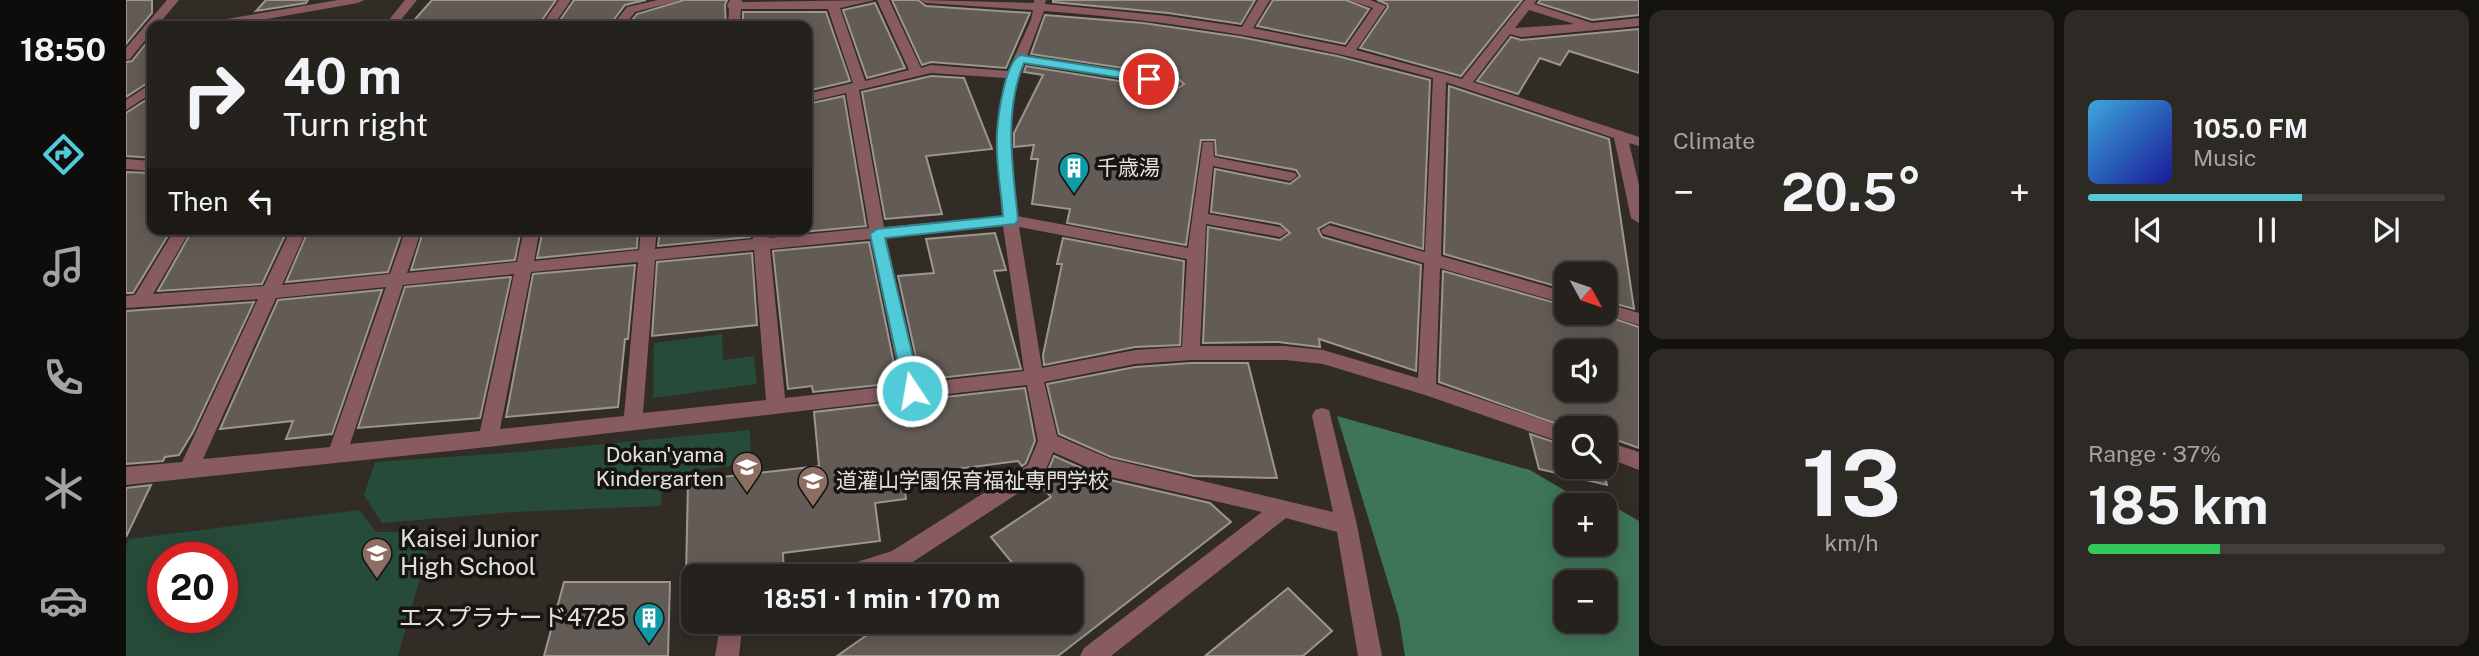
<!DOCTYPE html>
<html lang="en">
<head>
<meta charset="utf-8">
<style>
  :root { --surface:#25211c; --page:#2d2925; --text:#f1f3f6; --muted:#a3a3a3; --line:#423e3b; --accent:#52cbd9 }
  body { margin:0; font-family:"Public Sans","Noto Sans JP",sans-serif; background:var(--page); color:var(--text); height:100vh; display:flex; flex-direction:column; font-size:26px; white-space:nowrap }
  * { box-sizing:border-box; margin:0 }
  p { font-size:23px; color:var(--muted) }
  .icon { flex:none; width:38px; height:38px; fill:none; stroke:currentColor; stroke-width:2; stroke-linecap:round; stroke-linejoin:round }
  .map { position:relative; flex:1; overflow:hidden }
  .side { display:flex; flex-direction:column; gap:10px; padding:10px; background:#14120f; width:840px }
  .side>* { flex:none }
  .top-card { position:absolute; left:21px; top:21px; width:665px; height:214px; border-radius:14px; box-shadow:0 4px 18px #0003,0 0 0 2px var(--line); background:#25211c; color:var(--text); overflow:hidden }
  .needle { width:46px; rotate:130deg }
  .fabs { position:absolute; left:1428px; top:262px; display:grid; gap:14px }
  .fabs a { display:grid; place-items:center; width:63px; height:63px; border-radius:14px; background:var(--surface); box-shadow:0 4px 18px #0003,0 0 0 2px var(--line); font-size:35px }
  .speed { position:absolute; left:21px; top:542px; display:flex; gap:14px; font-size:35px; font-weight:700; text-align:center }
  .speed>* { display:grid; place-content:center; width:91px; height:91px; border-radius:50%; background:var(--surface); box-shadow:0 4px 18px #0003,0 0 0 2px var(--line); line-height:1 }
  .speed .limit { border:10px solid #d22; background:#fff; color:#111 }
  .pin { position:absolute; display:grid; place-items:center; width:60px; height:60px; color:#fff; margin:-30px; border:4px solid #fff; border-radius:50%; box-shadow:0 2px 7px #0007 }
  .me { position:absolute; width:77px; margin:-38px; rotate:348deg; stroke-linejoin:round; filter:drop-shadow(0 0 5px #0008) }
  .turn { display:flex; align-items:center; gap:24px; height:147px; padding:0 21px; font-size:32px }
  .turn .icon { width:91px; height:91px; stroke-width:2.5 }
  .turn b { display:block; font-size:49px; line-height:60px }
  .then { display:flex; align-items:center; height:66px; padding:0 21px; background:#0003; gap:14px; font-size:26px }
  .big { font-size:52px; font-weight:700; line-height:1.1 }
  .side .tile { flex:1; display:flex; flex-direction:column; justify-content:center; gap:10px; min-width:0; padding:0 24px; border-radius:14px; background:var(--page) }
  .side .dial { align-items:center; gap:0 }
  .dial b { font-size:91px; line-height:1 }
  .song { display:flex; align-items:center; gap:21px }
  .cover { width:84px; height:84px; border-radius:10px; background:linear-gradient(135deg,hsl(200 70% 55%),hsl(240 70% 35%)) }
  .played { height:7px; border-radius:4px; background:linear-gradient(90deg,var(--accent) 60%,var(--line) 60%) }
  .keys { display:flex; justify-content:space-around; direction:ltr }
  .heat { display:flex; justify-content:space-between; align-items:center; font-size:38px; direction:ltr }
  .charge { height:10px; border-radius:5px; background:linear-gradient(90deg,#34c759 37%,var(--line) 0) }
  .side .tiles { flex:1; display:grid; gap:10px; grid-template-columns:repeat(2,1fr) }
  .trip { position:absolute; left:555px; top:564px; width:402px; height:70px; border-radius:14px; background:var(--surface); box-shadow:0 4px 18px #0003,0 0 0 2px var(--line); font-weight:700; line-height:70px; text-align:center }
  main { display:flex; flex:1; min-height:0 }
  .tab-bar { display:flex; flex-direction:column; width:126px; justify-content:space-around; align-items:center; background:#0f0d0b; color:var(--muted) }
  .tab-bar .icon { width:49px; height:49px }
  .tab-bar .on { color:var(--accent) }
  .tab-bar b { font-size:32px; color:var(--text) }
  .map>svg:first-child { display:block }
</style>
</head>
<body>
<main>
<nav class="tab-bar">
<b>18:50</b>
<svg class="icon on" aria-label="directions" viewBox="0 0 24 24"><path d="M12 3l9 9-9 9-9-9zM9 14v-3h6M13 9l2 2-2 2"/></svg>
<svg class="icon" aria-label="music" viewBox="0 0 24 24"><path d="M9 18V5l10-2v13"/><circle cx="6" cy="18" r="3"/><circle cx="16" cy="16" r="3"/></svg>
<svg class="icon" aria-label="phone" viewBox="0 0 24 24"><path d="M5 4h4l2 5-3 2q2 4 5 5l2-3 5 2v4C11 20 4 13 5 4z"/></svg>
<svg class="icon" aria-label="climate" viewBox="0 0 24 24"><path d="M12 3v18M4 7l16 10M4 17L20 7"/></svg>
<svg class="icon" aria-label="car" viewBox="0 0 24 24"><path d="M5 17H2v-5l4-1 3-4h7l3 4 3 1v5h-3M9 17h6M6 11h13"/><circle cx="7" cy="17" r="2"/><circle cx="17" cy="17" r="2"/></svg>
</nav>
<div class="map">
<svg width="1513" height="656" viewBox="0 0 1513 656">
  <rect width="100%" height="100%" fill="#312c25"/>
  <g fill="#274b39" fill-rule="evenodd">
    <polygon points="596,334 597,360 628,356 631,384 527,398 528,343"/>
    <polygon points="624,430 625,463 537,475 535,506 388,512 256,523 238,495 249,462 394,452"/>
    <path d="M233 510 250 532H307L272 656H0V546L3 539ZM37 558H96V618H37Z"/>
  </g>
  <path fill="#3e7458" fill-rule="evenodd" d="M1211 416 1404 470 1448 496 1487 506 1513 521V656H1279L1273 618ZM1440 506H1479V544H1440ZM1440 583H1479V621H1440Z"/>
  <g fill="#635c56" stroke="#9d958e" stroke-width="2" fill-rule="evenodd">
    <polygon points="0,0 26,0 26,13 0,44"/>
    <polygon points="140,0 182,0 180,3 130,11"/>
    <polygon points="306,0 430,0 412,26 283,26"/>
    <polygon points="448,0 520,0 499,5 483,26 430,26"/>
    <polygon points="558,0 601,0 599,5 600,26 501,26 511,14"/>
    <polygon points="766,0 792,0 800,6 904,13 880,68 805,62 796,65"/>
    <polygon points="927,0 1129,0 1115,24 1042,13 927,2"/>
    <polygon points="1147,0 1220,0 1243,9 1219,44 1131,26"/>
    <polygon points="1251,0 1396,0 1335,76 1234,48 1262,7 1261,4"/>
    <polygon points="1414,0 1513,0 1513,15 1466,20 1412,3"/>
    <polygon points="749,3 779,68 741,78 717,10"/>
    <polygon points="617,12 700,12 724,81 681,91 681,26 617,26"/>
    <polygon points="919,15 1017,23 1114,37 1211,56 1304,80 1297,249 1204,222 1192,229 1196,237 1295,265 1290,371 1193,339 1194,347 1152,342 1077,343 1082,227 1154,240 1164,233 1154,224 1085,212 1089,169 1164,184 1174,176 1170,170 1090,155 1089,140 1075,140 1060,245 941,223 944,209 906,204 912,159 905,159 908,145 888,147 888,133 917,75 898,72 900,66 1049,90 1058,84 1049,76 905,54"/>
    <polygon points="1513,29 1513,73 1443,51 1434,65 1414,58 1392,94 1351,81 1385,37 1395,40"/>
    <polygon points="26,36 26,80 0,97 0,62 6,61"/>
    <polygon points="805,76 838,78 866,149 800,156 816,214 759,219 736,92"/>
    <polygon points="1323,86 1483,139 1508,309 1479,301 1479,275 1440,275 1440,289 1318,254"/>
    <polygon points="26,96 26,158 0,156 0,113"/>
    <polygon points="718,96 740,226 645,235 645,229 681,229 681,104"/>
    <polygon points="0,172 26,173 26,229 46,229 7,293 0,293"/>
    <polygon points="67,229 162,229 136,284 32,291"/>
    <polygon points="183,229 277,229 262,272 160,282"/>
    <polygon points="298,229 395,229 389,260 285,270"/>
    <polygon points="417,229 512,229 511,248 411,258"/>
    <polygon points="534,229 623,229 624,237 532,246"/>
    <polygon points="869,233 880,270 868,271 895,369 795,380 772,276 808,273 800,239"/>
    <polygon points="937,238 1058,261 1054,345 1009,347 918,365 917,355 936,264 931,264"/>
    <polygon points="743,242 772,383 687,392 686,386 662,389 647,251"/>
    <polygon points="626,253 631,325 526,336 531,262"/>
    <polygon points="509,265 502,339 499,339 492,407 380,417 407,274"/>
    <path d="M1317 271 1440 306V313H1471L1513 327V448L1479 436V429H1445L1313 382ZM1440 352H1479V390H1440Z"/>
    <polygon points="385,277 354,418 232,428 279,287"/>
    <polygon points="256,290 206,434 160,439 167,421 94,429 152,300"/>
    <polygon points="128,302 67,432 53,455 39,457 37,461 0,464 0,311"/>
    <polygon points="1065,363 1122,363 1151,478 1068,476 985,457 933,434 921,384 1009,367"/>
    <polygon points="899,388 909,441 900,463 896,466 892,461 777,476 780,499 749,503 754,541 657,553 658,576 560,576 562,481 693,466 688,412"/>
    <polygon points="1404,434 1440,446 1440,467 1476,467 1481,485 1413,469"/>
    <polygon points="928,456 980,479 1084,503 1105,522 932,656 711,656 761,621 945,621 945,576 897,576 865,537 925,497 912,483 919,478"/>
    <polygon points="25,485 0,537 0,488"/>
    <polygon points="438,582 544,582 542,656 418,656"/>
    <polygon points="1162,588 1206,631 1177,656 1079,656"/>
  </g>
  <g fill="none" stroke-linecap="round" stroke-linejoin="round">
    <g fill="#885b61" fill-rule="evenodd">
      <polygon points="41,0 53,0 31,26 26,26 26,32 4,59 0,60 0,48"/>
      <polygon points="212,0 238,0 232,3 101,26 76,26 82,22"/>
      <polygon points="279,0 291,0 270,26 258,26"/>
      <polygon points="433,0 445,0 427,26 415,26"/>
      <polygon points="532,0 555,0 509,12 498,26 486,26 501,7"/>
      <path d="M604 0H616V2L749 0 714 8 739 81 783 70 751 0H763L795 68 805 65 882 71 905 20 907 10 800 3 794 0 908 3V0H920L919 4 1042 16 1116 27 1132 0H1144L1127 28 1220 47 1247 8 1223 0H1244L1260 6 1230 50 1336 79 1399 0H1411L1408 4 1466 23 1513 18V26L1395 37 1384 34 1347 82 1513 137V146L1503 143 1513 185V223L1505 218 1488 138 1320 82 1315 256 1440 292V304L1314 268 1310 384 1443 429H1440V444L1299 395 1197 364 1159 360H1065L1009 364 918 382 931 436 984 459 1207 512 1186 416 1189 410 1196 408 1203 410 1231 525 1256 656H1232L1211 532 1160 518 985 656H954L958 648 1136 512 981 476 927 452 917 477 779 567 752 576H706L709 569 766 551 902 465 912 441 901 385 362 447 0 485V467L56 462 132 299 0 308V296L9 295 49 229H65L27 294 138 286 165 229H181L156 285 264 274 280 229H296L281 273 391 262 398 229H414L408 261 513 250 515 229H531L529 249 627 239 626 229H642L643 238 743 228 720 93 681 102V94L727 83 702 9H615L614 26H602L603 9 601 6ZM1403 10 1448 24 1389 28ZM918 11C1051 21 1180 42 1307 78L1299 252 1203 225 1195 230 1197 234 1298 263 1292 378 1197 350 1159 346H1074L1080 224 1154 237 1162 232 1154 227 1082 214 1087 166 1164 181 1171 176 1169 173 1088 157 1087 142H1077L1062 248 891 216C887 166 878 112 898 63L1049 87 1056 83 1049 79 901 56ZM805 73 880 78 870 134 876 216 758 227 733 90ZM877 226 898 371 793 383 760 237ZM893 227 1061 259 1056 347 1009 350 916 368ZM745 239 775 385 659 398 644 249ZM628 250 640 400 517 413 529 260ZM512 262 498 416 374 429 405 272ZM388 274 354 431 224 444 277 285ZM260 287 204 447 77 459 150 298Z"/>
      <polygon points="26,83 26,93 0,110 0,100"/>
      <polygon points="0,159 26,161 26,171 0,169"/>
      <polygon points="1479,303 1513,313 1513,325 1473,313 1479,313"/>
      <polygon points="1479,441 1513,452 1513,470 1479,457"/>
      <polygon points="595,621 617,621 613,656 589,656"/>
    </g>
  </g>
  <path fill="#52cbd9" stroke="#35848d" stroke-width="2" d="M894 55 1023 75 1029 79 1023 82 898 63C877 112 887 169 892 220L889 224 759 238 795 391 792 396H780L778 391 744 234 751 229 877 216C875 189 869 160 871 133 872 116 879 62 894 55Z"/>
  <defs>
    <g id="building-pin" transform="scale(1.575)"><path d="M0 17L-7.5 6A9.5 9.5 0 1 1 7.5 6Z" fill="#0f9aa8" stroke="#171512"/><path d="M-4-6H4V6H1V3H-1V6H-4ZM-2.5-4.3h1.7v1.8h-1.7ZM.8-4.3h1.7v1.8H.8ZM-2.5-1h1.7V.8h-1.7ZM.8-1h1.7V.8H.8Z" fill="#fff"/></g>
    <g id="school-pin" transform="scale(1.575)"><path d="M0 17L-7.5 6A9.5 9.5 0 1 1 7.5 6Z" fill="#8d6e63" stroke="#171512"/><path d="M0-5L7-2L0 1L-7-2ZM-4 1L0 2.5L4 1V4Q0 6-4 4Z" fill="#fff"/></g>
    <g id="university-pin" transform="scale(1.575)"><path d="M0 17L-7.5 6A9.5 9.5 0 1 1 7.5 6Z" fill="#8d6e63" stroke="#171512"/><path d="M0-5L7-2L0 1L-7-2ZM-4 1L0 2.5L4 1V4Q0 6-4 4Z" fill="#fff"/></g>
  </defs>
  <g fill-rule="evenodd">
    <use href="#building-pin" x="948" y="168"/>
    <use href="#school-pin" x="621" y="467"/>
    <use href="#university-pin" x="687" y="481"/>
    <use href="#school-pin" x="251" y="553"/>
    <use href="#building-pin" x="523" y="618"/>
  </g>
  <g text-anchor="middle" stroke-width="7" stroke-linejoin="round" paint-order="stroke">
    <g font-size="21" fill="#e4e1dd" stroke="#171512" text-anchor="start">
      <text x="971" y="175">千歳湯</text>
      <text x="598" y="462" text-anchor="end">Dokan'yama<tspan x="598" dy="24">Kindergarten</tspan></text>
      <text x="710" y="488">道灌山学園保育福祉専門学校</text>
    </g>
    <g font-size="24" fill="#e4e1dd" stroke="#171512" text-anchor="start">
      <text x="274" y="547">Kaisei Junior<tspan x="274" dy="28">High School</tspan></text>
      <text x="500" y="626" text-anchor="end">エスプラナード4725</text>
    </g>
  </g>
</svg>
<div class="fabs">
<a><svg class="needle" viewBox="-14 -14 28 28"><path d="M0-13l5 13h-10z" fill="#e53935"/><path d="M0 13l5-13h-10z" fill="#a3a3a3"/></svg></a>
<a><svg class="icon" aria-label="sound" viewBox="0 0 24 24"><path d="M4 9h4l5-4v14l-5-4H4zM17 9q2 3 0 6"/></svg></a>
<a><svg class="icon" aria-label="search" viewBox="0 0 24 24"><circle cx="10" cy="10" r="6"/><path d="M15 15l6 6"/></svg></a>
<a>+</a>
<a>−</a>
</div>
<div class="speed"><div class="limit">20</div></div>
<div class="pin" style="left:1023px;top:79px;background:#d93025"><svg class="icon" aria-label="arrive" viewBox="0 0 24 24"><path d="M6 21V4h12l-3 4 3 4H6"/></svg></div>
<svg class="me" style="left:786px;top:391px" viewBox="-20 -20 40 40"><circle r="17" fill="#52cbd9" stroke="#fff" stroke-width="3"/><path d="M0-11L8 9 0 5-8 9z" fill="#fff"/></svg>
<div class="trip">18:51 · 1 min · 170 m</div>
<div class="top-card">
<div class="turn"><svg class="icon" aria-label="right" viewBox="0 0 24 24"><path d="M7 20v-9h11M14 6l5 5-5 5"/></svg><div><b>40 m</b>Turn right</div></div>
<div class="then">Then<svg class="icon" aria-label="left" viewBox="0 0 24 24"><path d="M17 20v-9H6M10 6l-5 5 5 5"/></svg></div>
</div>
</div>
<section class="side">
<div class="tiles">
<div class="tile"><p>Climate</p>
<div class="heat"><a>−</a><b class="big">20.5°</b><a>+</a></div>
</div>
<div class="tile">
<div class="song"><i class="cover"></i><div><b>105.0 FM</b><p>Music</p></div></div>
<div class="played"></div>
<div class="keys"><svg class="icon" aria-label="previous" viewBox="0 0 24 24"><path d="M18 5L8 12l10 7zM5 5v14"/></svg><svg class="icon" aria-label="pause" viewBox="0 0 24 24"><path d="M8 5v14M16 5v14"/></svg><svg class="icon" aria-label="next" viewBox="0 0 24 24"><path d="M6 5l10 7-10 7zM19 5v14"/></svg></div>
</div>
<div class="tile dial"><b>13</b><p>km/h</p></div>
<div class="tile"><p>Range · 37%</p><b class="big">185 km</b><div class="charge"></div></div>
</div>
</section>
</main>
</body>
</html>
